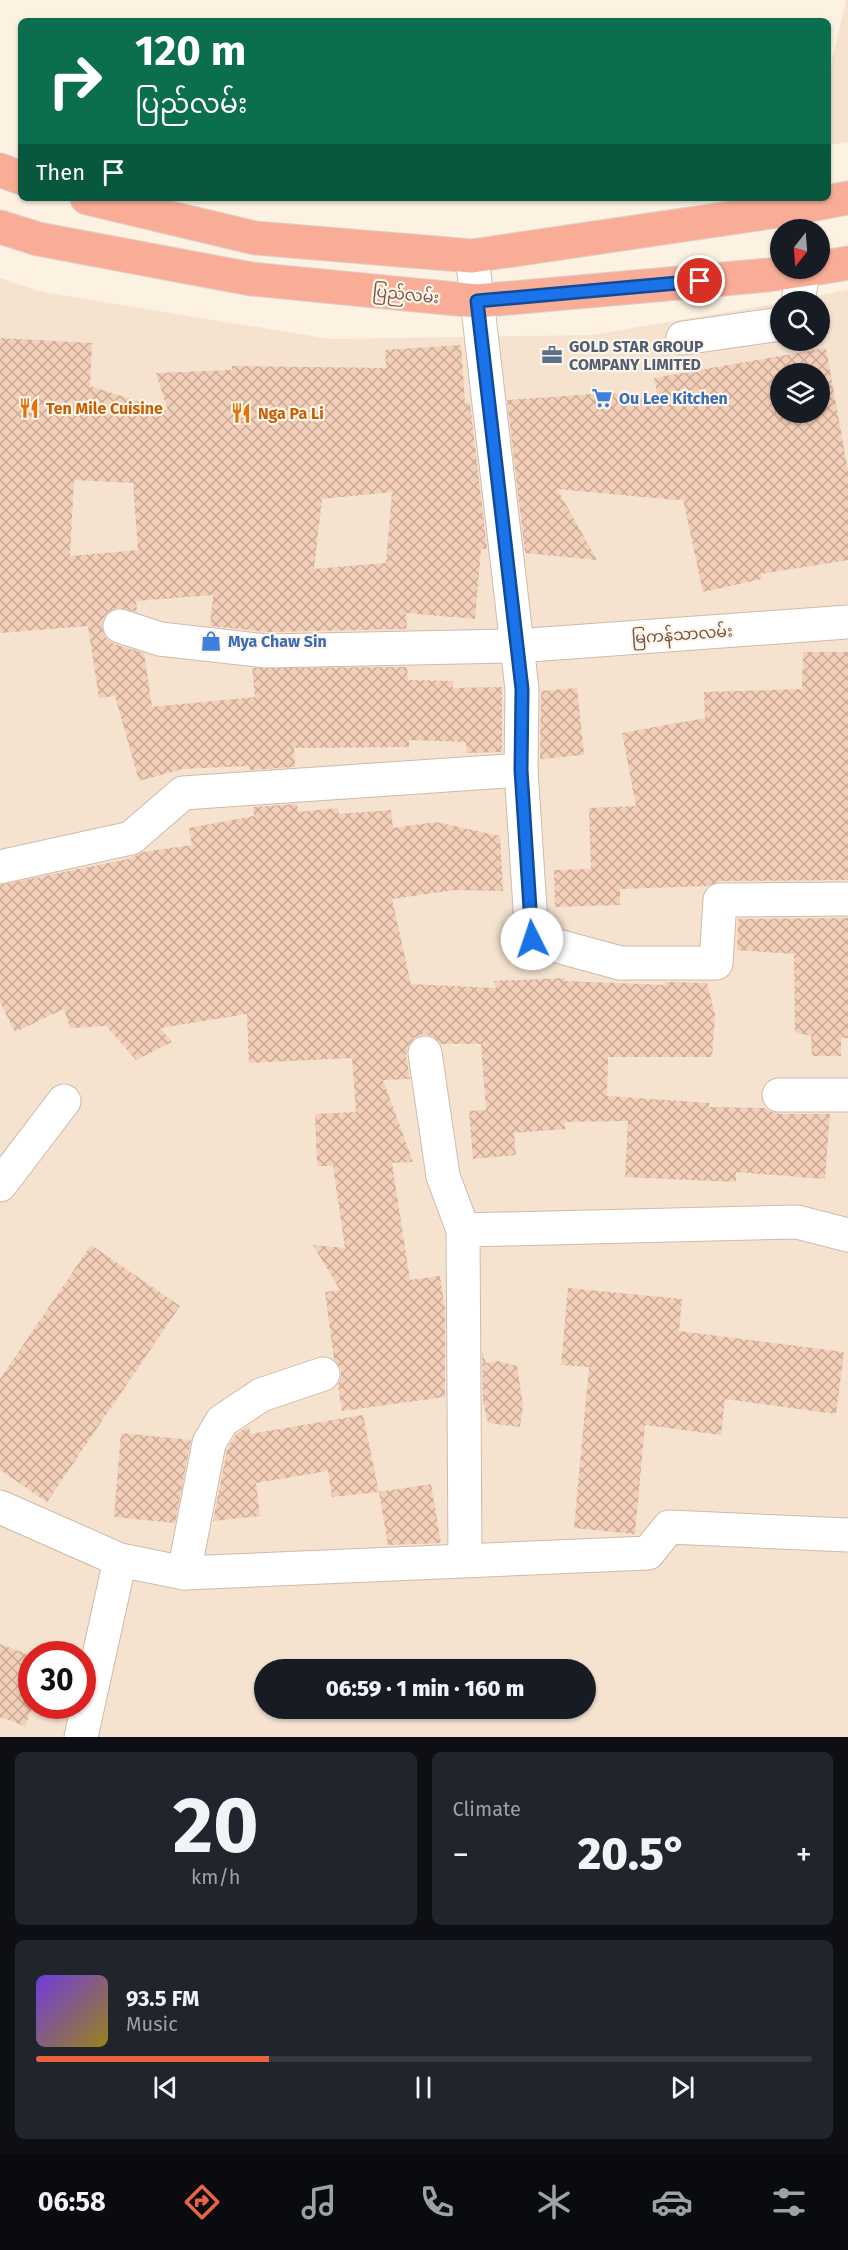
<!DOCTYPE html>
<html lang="en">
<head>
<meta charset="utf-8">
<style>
  :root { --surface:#171b24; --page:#20242c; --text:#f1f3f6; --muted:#9ea1a6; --line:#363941; --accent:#ec6342 }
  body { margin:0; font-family:"Fira Sans","Noto Sans Myanmar",sans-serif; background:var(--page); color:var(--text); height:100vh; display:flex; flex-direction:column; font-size:22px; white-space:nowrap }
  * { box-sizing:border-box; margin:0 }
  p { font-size:20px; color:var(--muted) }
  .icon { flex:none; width:33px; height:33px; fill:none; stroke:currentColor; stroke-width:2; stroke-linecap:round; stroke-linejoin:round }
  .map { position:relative; height:1737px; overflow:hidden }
  .details { display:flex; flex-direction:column; gap:15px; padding:15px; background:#0d0f14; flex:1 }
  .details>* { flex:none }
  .top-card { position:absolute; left:18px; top:18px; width:813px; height:183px; border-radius:9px; box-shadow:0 2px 4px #0004; background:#0b6e4f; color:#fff; overflow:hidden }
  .needle { width:39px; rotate:197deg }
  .buttons { position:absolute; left:770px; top:219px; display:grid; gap:12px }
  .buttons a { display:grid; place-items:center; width:60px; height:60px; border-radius:50%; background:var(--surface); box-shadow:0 2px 4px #0004; font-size:30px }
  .speed { position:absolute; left:18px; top:1641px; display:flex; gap:12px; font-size:30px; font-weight:700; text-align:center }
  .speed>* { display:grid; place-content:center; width:78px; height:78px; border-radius:50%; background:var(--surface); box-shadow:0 2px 4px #0004; line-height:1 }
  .speed .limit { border:9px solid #d22; background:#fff; color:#111 }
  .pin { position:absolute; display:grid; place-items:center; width:51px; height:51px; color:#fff; margin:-26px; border:3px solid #fff; border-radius:50%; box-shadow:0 2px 6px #0007 }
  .me { position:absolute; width:66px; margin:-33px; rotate:356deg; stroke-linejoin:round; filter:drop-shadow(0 0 4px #0008) }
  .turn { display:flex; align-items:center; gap:21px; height:126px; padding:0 18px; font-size:27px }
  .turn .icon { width:78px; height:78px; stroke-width:2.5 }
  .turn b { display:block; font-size:42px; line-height:51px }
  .then { display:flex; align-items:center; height:57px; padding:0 18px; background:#0003; gap:12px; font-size:22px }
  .big { font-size:45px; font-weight:800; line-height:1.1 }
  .details .widget { flex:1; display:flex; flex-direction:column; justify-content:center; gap:9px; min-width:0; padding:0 21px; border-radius:9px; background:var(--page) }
  .details .dial { align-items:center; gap:0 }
  .dial b { font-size:78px; line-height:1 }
  .song { display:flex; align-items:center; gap:18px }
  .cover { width:72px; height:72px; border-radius:9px; background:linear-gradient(135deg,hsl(260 70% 55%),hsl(50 70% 35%)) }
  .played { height:6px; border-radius:3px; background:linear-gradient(90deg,var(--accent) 30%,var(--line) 30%) }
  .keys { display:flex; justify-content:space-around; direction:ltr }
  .heat { display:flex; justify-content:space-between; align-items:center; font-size:33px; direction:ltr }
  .details .tiles { flex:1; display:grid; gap:15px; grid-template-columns:1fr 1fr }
  .widget:last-child { grid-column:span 2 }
  .trip { position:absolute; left:254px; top:1659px; width:342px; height:60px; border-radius:30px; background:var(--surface); box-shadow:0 2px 4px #0004; font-weight:800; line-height:60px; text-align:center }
  .tab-bar { display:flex; height:96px; justify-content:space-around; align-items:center; background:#090b0e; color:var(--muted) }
  .tab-bar .icon { width:42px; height:42px }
  .tab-bar .active { color:var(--accent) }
  .tab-bar b { font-size:27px; color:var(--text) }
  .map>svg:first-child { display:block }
</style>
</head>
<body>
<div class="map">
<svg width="848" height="1737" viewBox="0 0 848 1737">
  <defs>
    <pattern id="building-cross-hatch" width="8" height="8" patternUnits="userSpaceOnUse" patternTransform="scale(1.5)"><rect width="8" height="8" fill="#f3ceb8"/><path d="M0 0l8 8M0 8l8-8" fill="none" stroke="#c9aa97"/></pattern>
  </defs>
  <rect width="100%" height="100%" fill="#fdf1e2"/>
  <g fill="#f5e3d0" fill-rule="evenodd">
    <polygon points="846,0 848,0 848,142 828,145 828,78"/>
    <path d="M0 278 42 292 330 339 592 335 780 303V340H819V302L790 301 848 290V1737H0ZM780 374H819V412H780ZM32 1654H82V1706H32ZM264 1670H585V1708H264Z"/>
  </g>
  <g fill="url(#building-cross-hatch)" fill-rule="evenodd">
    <path d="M0 338 92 343 90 386 168 411 156 373 232 370V366L386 368 385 350 461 345 465 403H470L487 549H481L475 619 406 613 407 629 267 632 210 626 213 595 136 601 137 612 117 608 108 612 102 620V629L106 638 114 644 144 653 152 707 255 697 252 668 407 667 408 680 453 681V688L502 687V752L467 753 466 742 409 740V747L294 748 295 767 250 770 249 766 182 769 139 781 115 696 99 698 88 626 0 633ZM74 480 133 483 138 550 70 556ZM392 492 386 563 314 569 322 499Z"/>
    <path d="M826 348 848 471V560L761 574 762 579 703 592 683 499 676 500 557 489 597 560 525 553 507 400 607 393 658 397 654 378ZM780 374H819V412H780Z"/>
    <polygon points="803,652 848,652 848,880 720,881 708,886 620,889 620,905 555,907 554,870 591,869 589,808 636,806 622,733 705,718 704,692 802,689"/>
    <polygon points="577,688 584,755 540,759 541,691"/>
    <polygon points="297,804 298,812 338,808 339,814 391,810 393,828 436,822 500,836 503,891 455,890 392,899 411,984 496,988 494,981 565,978 565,981 665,985 665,982 707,983 715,1015 712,1057 608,1057 607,1096 709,1103 709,1107 766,1108 770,1111 779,1114 830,1114 825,1179 736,1172 736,1182 625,1177 628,1121 565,1122 565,1129 514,1133 516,1155 473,1159 469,1111 486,1110 481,1044 441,1044 432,1036 423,1034 414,1038 408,1046 406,1055 410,1079 383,1080 413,1162 392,1163 410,1280 440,1276 445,1309 445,1397 342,1411 338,1385 341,1377 341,1369 334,1359 325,1292 340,1290 313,1245 345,1248 333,1166 317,1166 315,1114 356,1112 352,1058 249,1063 247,1014 160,1028 172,1042 136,1060 106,1026 70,1028 64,1009 15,1032 0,1002 0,885 128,859 143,852 192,845 189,828 254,816 253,807"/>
    <polygon points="848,918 848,1038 841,1038 841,1056 812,1056 811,1036 795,1032 794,954 737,950 738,919"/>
    <polygon points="91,1245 180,1306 47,1502 0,1470 0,1379"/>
    <polygon points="568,1288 682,1299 679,1331 844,1352 836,1414 725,1399 721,1435 645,1425 635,1534 574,1528 589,1367 561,1365"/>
    <polygon points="482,1352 486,1363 498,1361 517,1366 523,1405 520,1427 488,1423 483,1401"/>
    <polygon points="363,1415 379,1492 332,1497 328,1471 256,1483 260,1516 213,1521 227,1450 236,1434 249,1426 250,1434"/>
    <polygon points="121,1433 191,1440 175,1523 114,1517"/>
    <polygon points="431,1484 441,1543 388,1545 379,1492"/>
    <polygon points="0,1644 32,1656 32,1708 25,1726 0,1717"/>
  </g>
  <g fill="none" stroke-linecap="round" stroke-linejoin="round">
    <g stroke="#d0baab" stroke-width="35">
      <g id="minor">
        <polyline points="472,256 522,689 521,770 532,939 620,963 716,963 720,900 848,899"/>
        <polyline points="798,302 803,271"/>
        <polyline points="683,338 780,324"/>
        <polyline points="120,626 160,639 266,651 516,646 848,622"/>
        <polyline points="0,867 131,838 183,793 521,770"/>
        <polyline points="425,1053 443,1176 463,1230 465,1560"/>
        <polyline points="779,1095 848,1095"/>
        <polyline points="0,1185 64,1101"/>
        <polyline points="463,1230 797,1222 848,1235"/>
        <polyline points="0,1507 120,1560 184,1573 648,1553 669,1527 848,1535"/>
        <polyline points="184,1573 209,1443 222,1421 261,1395 323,1374"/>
        <polyline points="81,1737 120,1560"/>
      </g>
    </g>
    <g stroke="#dbd3cf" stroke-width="35">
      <g id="highway">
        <polyline points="0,170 21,178"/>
        <polyline points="87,198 255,238 472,256 778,211 848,198"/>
        <polyline points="0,227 38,239 251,279 477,301 768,275 816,268"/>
        <polyline points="819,268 848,263"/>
      </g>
    </g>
    <use href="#minor" stroke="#fff" stroke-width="33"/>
    <use href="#highway" stroke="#faad96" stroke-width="33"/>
  </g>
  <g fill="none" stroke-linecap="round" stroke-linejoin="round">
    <g stroke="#114b97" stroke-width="15">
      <polyline id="route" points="532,939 521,770 522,689 477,301 700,281"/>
    </g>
    <use href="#route" stroke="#1a73e8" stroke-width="10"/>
  </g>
  <defs>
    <g id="office-bare" transform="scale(1.62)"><path d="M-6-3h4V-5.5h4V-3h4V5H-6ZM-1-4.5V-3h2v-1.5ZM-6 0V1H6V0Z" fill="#5c6f8a" stroke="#fff5e8" stroke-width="2.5" paint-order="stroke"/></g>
    <g id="supermarket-bare" transform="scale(1.62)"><path d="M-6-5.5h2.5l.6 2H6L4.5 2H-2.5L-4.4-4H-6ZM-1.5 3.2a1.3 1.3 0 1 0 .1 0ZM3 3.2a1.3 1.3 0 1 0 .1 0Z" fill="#3f7fe0" stroke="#fff5e8" stroke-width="2.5" paint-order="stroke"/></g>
    <g id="restaurant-bare" transform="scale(1.62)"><path d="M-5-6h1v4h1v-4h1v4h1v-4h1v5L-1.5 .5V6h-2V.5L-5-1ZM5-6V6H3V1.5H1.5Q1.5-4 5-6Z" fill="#e8710a" stroke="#fff5e8" stroke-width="2.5" paint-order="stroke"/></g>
    <g id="shop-bare" transform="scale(1.62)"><path d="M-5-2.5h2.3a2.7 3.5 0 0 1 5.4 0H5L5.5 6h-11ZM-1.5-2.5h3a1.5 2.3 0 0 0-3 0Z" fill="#3f7fe0" stroke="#fff5e8" stroke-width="2.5" paint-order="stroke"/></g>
  </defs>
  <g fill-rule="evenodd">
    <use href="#office-bare" x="552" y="355"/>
    <use href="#supermarket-bare" x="602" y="398"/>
    <use href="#restaurant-bare" x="29" y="408"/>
    <use href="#restaurant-bare" x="241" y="413"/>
    <use href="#shop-bare" x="211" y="641"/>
  </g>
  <g text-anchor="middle" stroke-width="4.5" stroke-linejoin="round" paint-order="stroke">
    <g font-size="16" fill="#755647" stroke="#fff5e8">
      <text transform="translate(406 294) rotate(6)" y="6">ပြည်လမ်း</text>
      <text transform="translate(682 634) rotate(-4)" y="6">မြကန်သာလမ်း</text>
    </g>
    <g font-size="16" font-weight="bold" fill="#4e5e75" stroke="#fff5e8" text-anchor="start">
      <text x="569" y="352">GOLD STAR GROUP<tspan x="569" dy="18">COMPANY LIMITED</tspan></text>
    </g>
    <g font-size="16" font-weight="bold" fill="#366cbe" stroke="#fff5e8" text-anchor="start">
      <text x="619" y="404">Ou Lee Kitchen</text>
      <text x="228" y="647">Mya Chaw Sin</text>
    </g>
    <g font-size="16" font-weight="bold" fill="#c56008" stroke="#fff5e8" text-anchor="start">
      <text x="46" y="414">Ten Mile Cuisine</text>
      <text x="258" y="419">Nga Pa Li</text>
    </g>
  </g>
</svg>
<div class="buttons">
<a><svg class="needle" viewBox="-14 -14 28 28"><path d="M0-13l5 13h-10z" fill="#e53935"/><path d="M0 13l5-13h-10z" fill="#9ea1a6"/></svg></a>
<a><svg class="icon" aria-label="search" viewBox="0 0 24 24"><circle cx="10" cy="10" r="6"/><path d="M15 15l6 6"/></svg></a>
<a><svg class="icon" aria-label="layers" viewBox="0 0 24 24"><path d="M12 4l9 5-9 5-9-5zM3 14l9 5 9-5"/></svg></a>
</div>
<div class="speed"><div class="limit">30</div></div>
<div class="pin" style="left:700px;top:281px;background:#d93025"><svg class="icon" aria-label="arrive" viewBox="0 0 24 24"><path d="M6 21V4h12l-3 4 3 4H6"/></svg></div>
<svg class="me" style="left:532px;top:939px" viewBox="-20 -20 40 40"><circle r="19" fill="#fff"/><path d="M0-13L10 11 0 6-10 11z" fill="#1a73e8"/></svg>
<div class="trip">06:59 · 1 min · 160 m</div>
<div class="top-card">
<div class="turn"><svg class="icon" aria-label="right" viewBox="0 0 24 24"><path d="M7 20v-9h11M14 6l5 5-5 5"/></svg><div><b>120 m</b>ပြည်လမ်း</div></div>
<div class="then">Then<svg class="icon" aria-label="arrive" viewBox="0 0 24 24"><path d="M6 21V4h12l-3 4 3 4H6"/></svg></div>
</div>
</div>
<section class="details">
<div class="tiles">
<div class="widget dial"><b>20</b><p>km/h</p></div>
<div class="widget"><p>Climate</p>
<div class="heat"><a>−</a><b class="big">20.5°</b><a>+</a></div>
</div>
<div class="widget">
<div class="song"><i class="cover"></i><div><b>93.5 FM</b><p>Music</p></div></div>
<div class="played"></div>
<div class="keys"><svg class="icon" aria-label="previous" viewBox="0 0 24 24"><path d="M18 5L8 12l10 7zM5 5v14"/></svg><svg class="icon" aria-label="pause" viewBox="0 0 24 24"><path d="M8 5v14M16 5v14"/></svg><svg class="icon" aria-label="next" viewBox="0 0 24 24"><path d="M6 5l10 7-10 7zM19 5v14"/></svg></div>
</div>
</div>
</section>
<nav class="tab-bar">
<b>06:58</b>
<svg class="icon active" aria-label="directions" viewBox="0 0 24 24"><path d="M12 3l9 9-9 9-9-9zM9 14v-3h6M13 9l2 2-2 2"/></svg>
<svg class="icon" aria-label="music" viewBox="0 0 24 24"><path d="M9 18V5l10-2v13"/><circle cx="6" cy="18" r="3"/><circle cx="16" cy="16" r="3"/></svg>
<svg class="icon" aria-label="phone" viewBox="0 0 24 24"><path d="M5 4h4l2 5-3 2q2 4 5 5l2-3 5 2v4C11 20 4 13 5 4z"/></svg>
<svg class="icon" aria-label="climate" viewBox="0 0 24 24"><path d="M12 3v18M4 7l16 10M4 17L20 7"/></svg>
<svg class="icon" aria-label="car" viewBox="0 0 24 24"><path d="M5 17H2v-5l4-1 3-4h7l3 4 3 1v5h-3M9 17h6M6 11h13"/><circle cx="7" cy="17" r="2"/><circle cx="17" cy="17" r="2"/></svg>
<svg class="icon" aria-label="filters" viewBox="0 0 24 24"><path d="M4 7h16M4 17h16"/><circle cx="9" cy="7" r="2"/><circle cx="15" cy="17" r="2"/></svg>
</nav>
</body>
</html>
